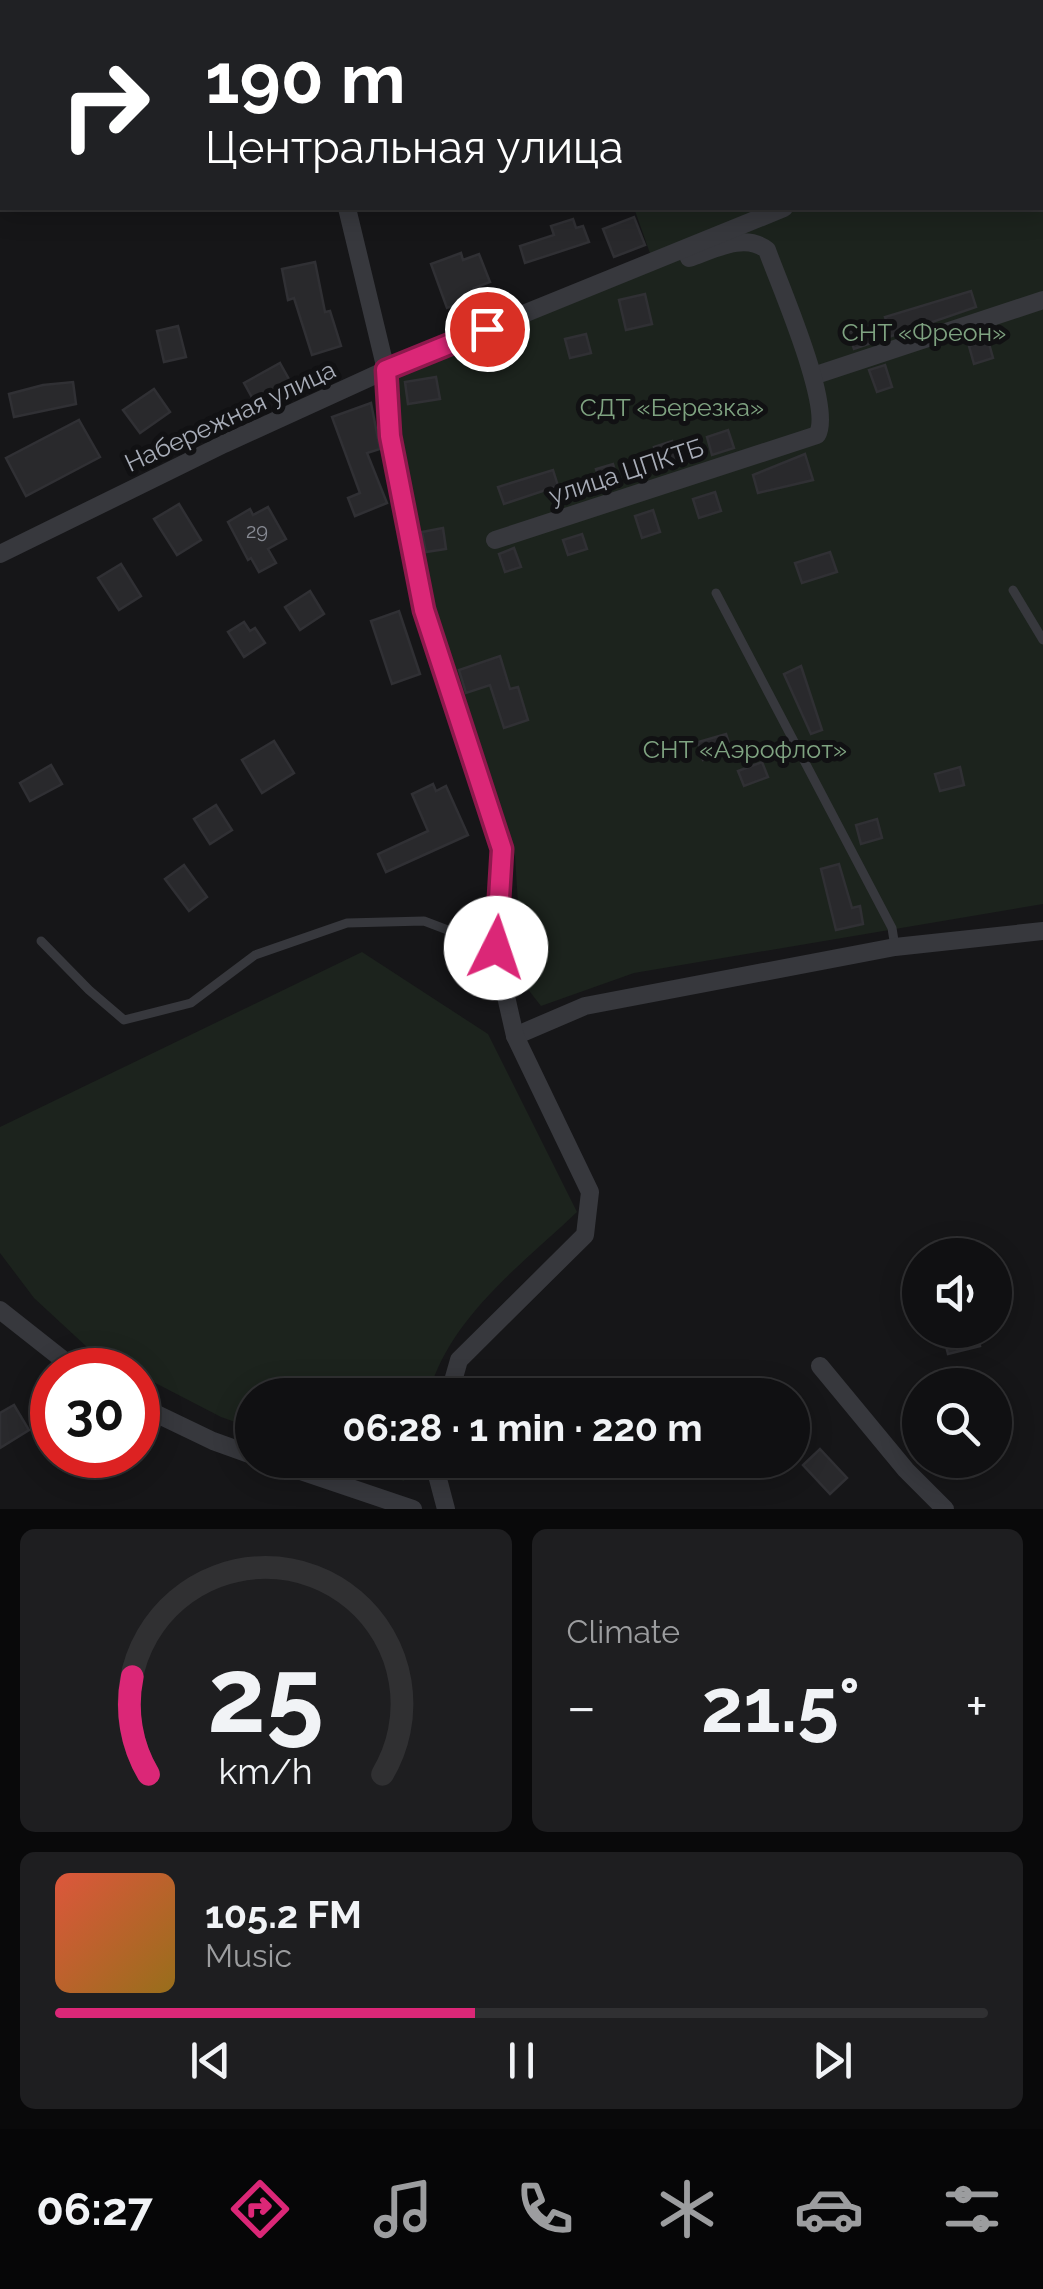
<!DOCTYPE html>
<html lang="en">
<head>
<meta charset="utf-8">
<style>
  :root { --surface:#101012; --page:#1e1e20; --text:#f1f3f6; --muted:#9c9d9f; --line:#303032; --accent:#db2777 }
  body { margin:0; font-family:Raleway,sans-serif; background:var(--page); color:var(--text); height:100vh; display:flex; flex-direction:column; font-size:38px; white-space:nowrap }
  * { box-sizing:border-box; margin:0 }
  p { font-size:32px; color:var(--muted) }
  .icon { flex:none; width:55px; height:55px; fill:none; stroke:currentColor; stroke-width:2; stroke-linecap:round; stroke-linejoin:round }
  .map { position:relative; height:1509px; overflow:hidden }
  .side { display:flex; flex-direction:column; gap:20px; padding:20px; background:#09090a; flex:1 }
  .side>* { flex:none }
  .banner { position:absolute; left:0px; top:0px; width:1045px; height:210px; box-shadow:0 5px 25px #0003,0 0 0 2px var(--line); background:#202124; color:#fff; overflow:hidden }
  .controls { position:absolute; left:902px; top:1238px; display:grid; gap:20px }
  .controls a { display:grid; place-items:center; width:110px; height:110px; border-radius:50%; background:var(--surface); box-shadow:0 5px 25px #0003,0 0 0 2px var(--line); font-size:50px }
  .speed { position:absolute; left:30px; top:1348px; display:flex; gap:20px; font-size:50px; font-weight:700; text-align:center }
  .speed>* { display:grid; place-content:center; width:130px; height:130px; border-radius:50%; background:var(--surface); box-shadow:0 5px 25px #0003,0 0 0 2px var(--line); line-height:1 }
  .speed .limit { border:15px solid #d22; background:#fff; color:#111 }
  .pin { position:absolute; display:grid; place-items:center; width:85px; height:85px; color:#fff; margin:-42px; border:5px solid #fff; border-radius:50%; box-shadow:0 2px 10px #0007 }
  .me { position:absolute; width:110px; margin:-55px; rotate:4deg; stroke-linejoin:round; filter:drop-shadow(0 0 8px #0008) }
  .turn { display:flex; align-items:center; gap:35px; height:210px; padding:0 40px; font-size:45px }
  .turn .icon { width:130px; height:130px; stroke-width:2.5 }
  .turn b { display:block; font-size:70px; line-height:85px }
  .big { font-size:75px; font-weight:700; line-height:1.1 }
  .side .widget { flex:1; display:flex; flex-direction:column; justify-content:center; gap:15px; min-width:0; padding:0 35px; border-radius:15px; background:var(--page) }
  .side .dial { align-items:center; gap:0 }
  .dial svg { height:260px; overflow:visible; fill:none; stroke:var(--line); stroke-width:7; stroke-linecap:round; text-anchor:middle }
  .dial text { fill:var(--text); stroke:none }
  .song { display:flex; align-items:center; gap:30px }
  .cover { width:120px; height:120px; border-radius:15px; background:linear-gradient(135deg,hsl(10 70% 55%),hsl(40 70% 35%)) }
  .played { height:10px; border-radius:5px; background:linear-gradient(90deg,var(--accent) 45%,var(--line) 45%) }
  .keys { display:flex; justify-content:space-around; direction:ltr }
  .heat { display:flex; justify-content:space-between; align-items:center; font-size:55px; direction:ltr }
  .side .tiles { flex:1; display:grid; gap:20px; grid-template-columns:1fr 1fr }
  .widget:last-child { grid-column:span 2 }
  .trip { position:absolute; left:235px; top:1378px; width:575px; height:100px; border-radius:50px; background:var(--surface); box-shadow:0 5px 25px #0003,0 0 0 2px var(--line); font-weight:700; line-height:100px; text-align:center }
  .tabs { display:flex; height:160px; justify-content:space-around; align-items:center; background:#060607; color:var(--muted) }
  .tabs .icon { width:70px; height:70px }
  .tabs .on { color:var(--accent) }
  .tabs b { font-size:45px; color:var(--text) }
  .map>svg:first-child { display:block }
</style>
</head>
<body>
<div class="map">
<svg width="1043" height="1509" viewBox="0 0 1043 1509">
  <rect width="100%" height="100%" fill="#161618"/>
  <g fill="#1c231d">
    <polygon points="0,0 1043,0 1043,904 634,973 541,1006 523,983 515,856 428,591 386,372 652,259 634,208 1042,208 1042,2 2,2 0,71"/>
    <path d="M362 952 488 1034 577 1212C520 1266 450 1317 428 1395H252V1428L221 1417 138 1374V1370H131L88 1348 34 1298 0 1253V1127Z"/>
    <polygon points="343,1460 410,1460 404,1481"/>
  </g>
  <g fill="#29292c" stroke="#303034" stroke-width="2.5">
    <polygon points="634,217 645,245 614,257 603,229"/>
    <polygon points="573,219 576,228 583,226 589,242 525,263 520,246 554,235 551,226"/>
    <polygon points="461,253 463,260 479,254 490,282 474,288 477,297 447,308 431,264"/>
    <polygon points="315,262 325,312 330,311 341,346 312,355 294,298 288,300 282,269"/>
    <polygon points="971,291 976,307 854,349 848,332 886,320 885,317"/>
    <polygon points="645,294 652,324 626,330 619,300"/>
    <polygon points="178,326 186,357 164,362 157,331"/>
    <polygon points="586,334 591,353 570,358 565,339"/>
    <polygon points="988,340 993,358 974,364 969,346"/>
    <polygon points="280,363 290,381 254,401 244,383"/>
    <polygon points="885,365 892,387 877,392 869,370"/>
    <polygon points="436,377 440,399 408,404 405,382"/>
    <polygon points="73,382 76,404 14,417 9,394 43,385"/>
    <polygon points="154,389 170,412 140,433 123,410"/>
    <polygon points="371,403 380,449 367,453 387,503 355,516 348,498 360,493 332,417"/>
    <polygon points="79,420 100,457 26,496 6,458"/>
    <polygon points="728,430 734,448 712,455 707,437"/>
    <polygon points="672,441 680,465 662,470 654,447"/>
    <polygon points="805,454 813,480 758,493 753,475"/>
    <polygon points="613,464 618,481 602,486 596,469"/>
    <polygon points="553,470 558,486 504,504 498,487"/>
    <polygon points="715,492 721,511 699,518 693,499"/>
    <polygon points="179,504 201,540 177,555 154,519"/>
    <polygon points="268,507 286,539 268,549 276,563 259,572 251,558 248,560 228,522 250,509 253,515"/>
    <polygon points="653,510 660,532 642,538 635,516"/>
    <polygon points="443,528 446,549 426,552 422,532"/>
    <polygon points="582,534 587,549 568,555 563,540"/>
    <polygon points="514,548 521,567 505,572 499,554"/>
    <polygon points="830,552 837,572 802,583 795,563"/>
    <polygon points="121,564 141,596 119,610 98,578"/>
    <polygon points="310,591 324,614 300,630 285,607"/>
    <polygon points="399,611 420,674 392,684 371,621"/>
    <polygon points="244,622 250,631 255,628 265,643 244,657 228,632"/>
    <polygon points="500,656 510,689 518,687 528,720 504,728 490,685 466,693 459,670"/>
    <polygon points="801,666 822,730 811,734 784,674"/>
    <polygon points="726,734 732,752 703,760 698,742"/>
    <polygon points="274,741 294,773 262,793 242,760"/>
    <polygon points="762,762 768,777 744,786 738,771"/>
    <polygon points="51,765 62,784 30,801 20,783"/>
    <polygon points="960,767 964,785 940,791 935,774"/>
    <polygon points="433,784 436,791 446,786 468,835 386,872 378,854 428,831 412,794"/>
    <polygon points="216,805 232,830 210,844 194,819"/>
    <polygon points="877,819 882,838 861,844 856,825"/>
    <polygon points="839,864 852,908 860,906 863,924 836,930 821,869"/>
    <polygon points="184,865 207,897 189,911 165,879"/>
    <polygon points="942,1330 976,1330 980,1346 948,1354"/>
    <polygon points="14,1405 29,1430 0,1448 0,1413"/>
    <polygon points="820,1449 847,1478 830,1494 803,1465"/>
  </g>
  <g fill="none" stroke-linecap="round" stroke-linejoin="round">
    <g stroke="#37383d" stroke-width="9">
      <polyline points="305,0 305,2"/>
      <polyline points="1013,590 1043,640"/>
      <polyline points="716,593 892,928 895,947"/>
      <polyline points="41,941 89,990 124,1020 191,1003 255,955 347,923 424,921 495,948"/>
    </g>
    <g stroke="#37383d" stroke-width="18">
      <polyline points="355,2 355,0"/>
      <polyline points="512,2 519,0"/>
      <polyline points="1042,101 1043,101"/>
      <polyline points="813,376 1043,300"/>
      <path d="M495 540 817 435C834 408 779 284 767 250 745 232 713 250 689 258"/>
      <polyline points="0,554 224,444 386,370 347,208"/>
      <polyline points="515,1036 585,1006 895,947 1043,931"/>
      <polyline points="0,1310 76,1370"/>
      <polyline points="820,1366 906,1470 945,1509"/>
      <polyline points="449,1395 459,1360 585,1235 590,1192 515,1036 495,948 502,849 424,610 390,436 386,370 784,208"/>
      <polyline points="138,1405 213,1441 252,1455"/>
      <polyline points="268,1460 413,1509"/>
      <polyline points="433,1460 446,1509"/>
    </g>
  </g>
  <g fill="none" stroke-linecap="round" stroke-linejoin="round">
    <g stroke="#8e194d" stroke-width="25">
      <polyline id="route" points="487,329 386,370 390,436 424,610 502,849 496,948"/>
    </g>
    <use href="#route" stroke="#db2777" stroke-width="18"/>
  </g>
  <g text-anchor="middle" stroke-width="10" stroke-linejoin="round" paint-order="stroke">
    <g font-size="20" fill="#888b94">
      <text x="257" y="538">29</text>
    </g>
    <g font-size="25" fill="#7fa381" stroke="#111113">
      <text x="924" y="341">СНТ «Фреон»</text>
      <text x="672" y="416">СДТ «Березка»</text>
      <text x="745" y="758">СНТ «Аэрофлот»</text>
    </g>
    <g font-size="25" fill="#a8adb8" stroke="#111113">
      <text transform="translate(230 416) rotate(-25)" y="9">Набережная улица</text>
      <text transform="translate(626 471) rotate(-18)" y="9">улица ЦПКТБ</text>
    </g>
  </g>
</svg>
<div class="controls">
<a><svg class="icon" aria-label="sound" viewBox="0 0 24 24"><path d="M4 9h4l5-4v14l-5-4H4zM17 9q2 3 0 6"/></svg></a>
<a><svg class="icon" aria-label="search" viewBox="0 0 24 24"><circle cx="10" cy="10" r="6"/><path d="M15 15l6 6"/></svg></a>
</div>
<div class="speed"><div class="limit">30</div></div>
<div class="pin" style="left:487px;top:329px;background:#d93025"><svg class="icon" aria-label="arrive" viewBox="0 0 24 24"><path d="M6 21V4h12l-3 4 3 4H6"/></svg></div>
<svg class="me" style="left:496px;top:948px" viewBox="-20 -20 40 40"><circle r="19" fill="#fff"/><path d="M0-13L10 11 0 6-10 11z" fill="#db2777"/></svg>
<div class="trip">06:28 · 1 min · 220 m</div>
<div class="banner">
<div class="turn"><svg class="icon" aria-label="right" viewBox="0 0 24 24"><path d="M7 20v-9h11M14 6l5 5-5 5"/></svg><div><b>190 m</b>Центральная улица</div></div>
</div>
</div>
<section class="side">
<div class="tiles">
<div class="widget dial"><svg viewBox="0 0 100 80">
<path d="M14 69A42 42 0 1 1 86 69"/>
<path d="M14 69A42 42 0 0 1 9 39" stroke="#db2777"/>
<text x="50" y="56" font-size="32" font-weight="700">25</text>
<text x="50" y="72" font-size="11">km/h</text>
</svg></div>
<div class="widget"><p>Climate</p>
<div class="heat"><a>−</a><b class="big">21.5°</b><a>+</a></div>
</div>
<div class="widget">
<div class="song"><i class="cover"></i><div><b>105.2 FM</b><p>Music</p></div></div>
<div class="played"></div>
<div class="keys"><svg class="icon" aria-label="previous" viewBox="0 0 24 24"><path d="M18 5L8 12l10 7zM5 5v14"/></svg><svg class="icon" aria-label="pause" viewBox="0 0 24 24"><path d="M8 5v14M16 5v14"/></svg><svg class="icon" aria-label="next" viewBox="0 0 24 24"><path d="M6 5l10 7-10 7zM19 5v14"/></svg></div>
</div>
</div>
</section>
<nav class="tabs">
<b>06:27</b>
<svg class="icon on" aria-label="directions" viewBox="0 0 24 24"><path d="M12 3l9 9-9 9-9-9zM9 14v-3h6M13 9l2 2-2 2"/></svg>
<svg class="icon" aria-label="music" viewBox="0 0 24 24"><path d="M9 18V5l10-2v13"/><circle cx="6" cy="18" r="3"/><circle cx="16" cy="16" r="3"/></svg>
<svg class="icon" aria-label="phone" viewBox="0 0 24 24"><path d="M5 4h4l2 5-3 2q2 4 5 5l2-3 5 2v4C11 20 4 13 5 4z"/></svg>
<svg class="icon" aria-label="climate" viewBox="0 0 24 24"><path d="M12 3v18M4 7l16 10M4 17L20 7"/></svg>
<svg class="icon" aria-label="car" viewBox="0 0 24 24"><path d="M5 17H2v-5l4-1 3-4h7l3 4 3 1v5h-3M9 17h6M6 11h13"/><circle cx="7" cy="17" r="2"/><circle cx="17" cy="17" r="2"/></svg>
<svg class="icon" aria-label="filters" viewBox="0 0 24 24"><path d="M4 7h16M4 17h16"/><circle cx="9" cy="7" r="2"/><circle cx="15" cy="17" r="2"/></svg>
</nav>
</body>
</html>
